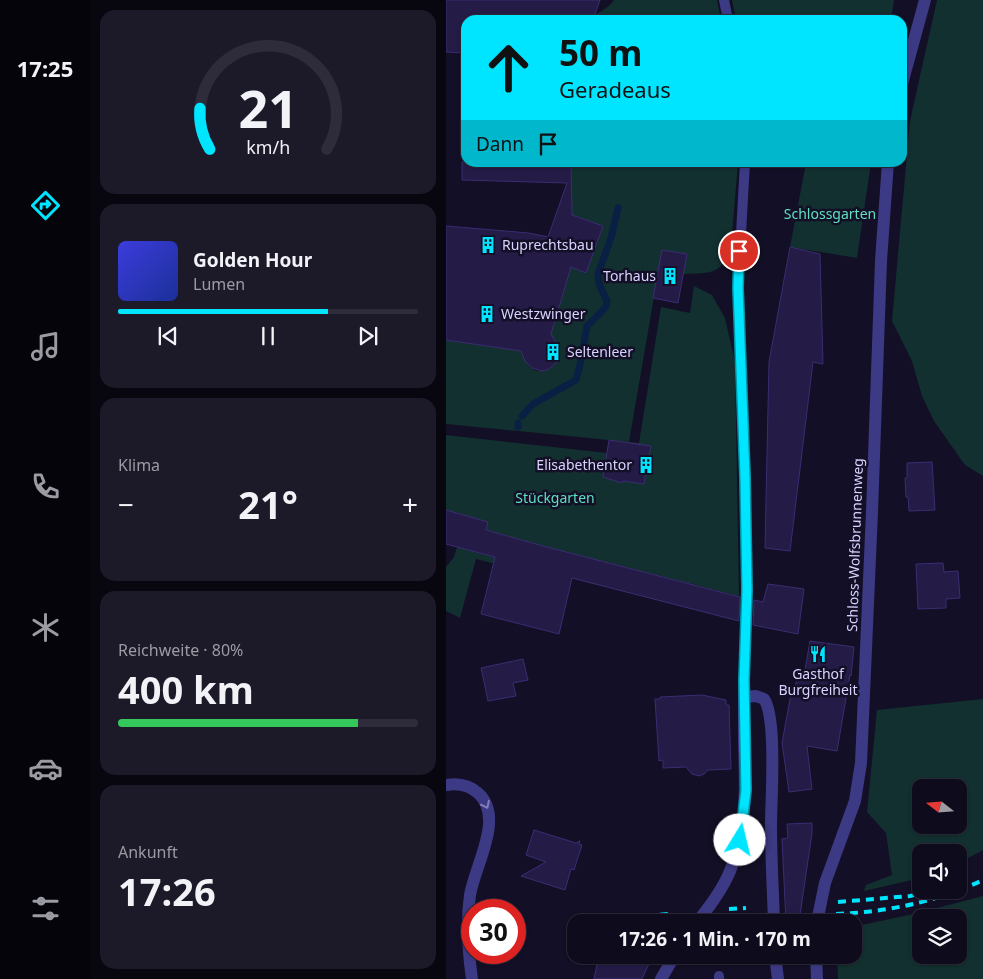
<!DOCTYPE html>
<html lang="de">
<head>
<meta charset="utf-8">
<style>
  :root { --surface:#0e0b1c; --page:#1c1929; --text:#f1f3f6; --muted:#9b9ba3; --line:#2e2b3b; --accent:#00e5ff }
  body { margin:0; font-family:"Noto Sans",sans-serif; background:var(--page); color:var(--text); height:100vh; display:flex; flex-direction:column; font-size:19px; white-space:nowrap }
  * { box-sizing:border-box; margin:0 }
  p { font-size:16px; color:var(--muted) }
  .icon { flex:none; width:28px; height:28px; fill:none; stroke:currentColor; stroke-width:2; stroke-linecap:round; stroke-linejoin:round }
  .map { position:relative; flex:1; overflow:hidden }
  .drawer { display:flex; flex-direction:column; gap:10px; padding:10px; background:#08060f; width:356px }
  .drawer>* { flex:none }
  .top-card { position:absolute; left:15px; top:15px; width:446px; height:152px; border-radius:15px; box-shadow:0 1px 4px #0004,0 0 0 1px var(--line); background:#00e5ff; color:#111; overflow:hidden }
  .needle { width:32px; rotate:287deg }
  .controls { position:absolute; left:466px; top:779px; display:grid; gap:10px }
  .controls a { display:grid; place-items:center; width:55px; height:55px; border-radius:10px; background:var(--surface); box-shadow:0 1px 4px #0004,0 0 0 1px var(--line); font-size:25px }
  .speed { position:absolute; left:15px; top:899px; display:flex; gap:10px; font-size:25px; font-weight:700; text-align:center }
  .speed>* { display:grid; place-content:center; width:65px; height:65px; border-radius:50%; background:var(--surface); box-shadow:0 1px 4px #0004,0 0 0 1px var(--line); line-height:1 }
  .speed .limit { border:8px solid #d22; background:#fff; color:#111 }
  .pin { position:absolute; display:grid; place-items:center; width:42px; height:42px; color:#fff; margin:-21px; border:2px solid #fff; border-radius:50%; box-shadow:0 1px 5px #0007 }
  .me { position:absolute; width:55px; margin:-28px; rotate:9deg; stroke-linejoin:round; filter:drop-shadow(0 0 4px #0008) }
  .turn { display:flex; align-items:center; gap:18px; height:105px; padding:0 15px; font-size:22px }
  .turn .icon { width:65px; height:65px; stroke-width:2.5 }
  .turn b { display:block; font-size:35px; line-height:42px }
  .then { display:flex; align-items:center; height:48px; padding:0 15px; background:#0003; gap:10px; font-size:19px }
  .big { font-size:38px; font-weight:700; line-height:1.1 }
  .drawer .card { flex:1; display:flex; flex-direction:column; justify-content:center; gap:8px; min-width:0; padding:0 18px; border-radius:15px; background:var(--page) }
  .drawer .dial { align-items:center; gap:0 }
  .dial svg { height:130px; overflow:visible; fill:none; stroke:var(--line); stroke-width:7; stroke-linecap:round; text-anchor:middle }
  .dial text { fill:var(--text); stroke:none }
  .song { display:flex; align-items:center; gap:15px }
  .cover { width:60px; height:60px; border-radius:8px; background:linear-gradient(135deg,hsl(240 70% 55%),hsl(230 70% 35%)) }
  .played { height:5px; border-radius:2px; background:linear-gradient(90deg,var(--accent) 70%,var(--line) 70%) }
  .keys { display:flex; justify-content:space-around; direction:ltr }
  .heat { display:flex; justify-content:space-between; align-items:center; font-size:28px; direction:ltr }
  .charge { height:8px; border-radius:4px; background:linear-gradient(90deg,#34c759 80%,var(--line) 0) }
  .trip { position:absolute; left:121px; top:914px; width:295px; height:50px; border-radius:15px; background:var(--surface); box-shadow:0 1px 4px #0004,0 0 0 1px var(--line); font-weight:700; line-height:50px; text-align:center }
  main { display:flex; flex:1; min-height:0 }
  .tabs { display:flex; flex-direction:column; width:90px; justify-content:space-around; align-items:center; background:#06040b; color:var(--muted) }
  .tabs .icon { width:35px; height:35px }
  .tabs .selected { color:var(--accent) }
  .tabs b { font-size:22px; color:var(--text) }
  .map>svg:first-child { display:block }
</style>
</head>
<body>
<main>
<nav class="tabs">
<b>17:25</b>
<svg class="icon selected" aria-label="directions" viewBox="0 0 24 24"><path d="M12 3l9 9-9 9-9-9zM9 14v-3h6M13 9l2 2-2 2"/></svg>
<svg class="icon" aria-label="music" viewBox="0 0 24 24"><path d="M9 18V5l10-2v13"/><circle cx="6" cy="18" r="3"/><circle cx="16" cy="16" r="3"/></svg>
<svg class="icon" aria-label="phone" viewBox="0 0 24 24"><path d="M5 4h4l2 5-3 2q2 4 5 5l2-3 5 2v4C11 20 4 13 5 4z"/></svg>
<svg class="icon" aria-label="climate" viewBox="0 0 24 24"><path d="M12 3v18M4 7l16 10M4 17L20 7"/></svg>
<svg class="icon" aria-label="car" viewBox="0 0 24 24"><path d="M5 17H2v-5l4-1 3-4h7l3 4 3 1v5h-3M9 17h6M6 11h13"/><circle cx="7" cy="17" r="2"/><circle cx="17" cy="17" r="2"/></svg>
<svg class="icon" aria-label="filters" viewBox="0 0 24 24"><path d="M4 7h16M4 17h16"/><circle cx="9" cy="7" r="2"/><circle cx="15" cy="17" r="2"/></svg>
</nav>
<section class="drawer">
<div class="card dial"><svg viewBox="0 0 100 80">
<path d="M14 69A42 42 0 1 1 86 69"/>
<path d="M14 69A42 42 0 0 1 8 44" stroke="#00e5ff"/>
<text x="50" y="56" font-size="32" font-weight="700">21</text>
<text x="50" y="72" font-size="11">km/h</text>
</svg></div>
<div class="card">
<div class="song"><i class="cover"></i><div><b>Golden Hour</b><p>Lumen</p></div></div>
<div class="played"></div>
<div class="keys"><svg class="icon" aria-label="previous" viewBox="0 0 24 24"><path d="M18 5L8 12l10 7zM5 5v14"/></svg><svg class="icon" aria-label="pause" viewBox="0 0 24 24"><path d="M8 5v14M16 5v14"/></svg><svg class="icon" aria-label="next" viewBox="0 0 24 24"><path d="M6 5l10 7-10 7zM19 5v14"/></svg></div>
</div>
<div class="card"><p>Klima</p>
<div class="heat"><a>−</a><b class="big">21°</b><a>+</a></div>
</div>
<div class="card"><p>Reichweite · 80%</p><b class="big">400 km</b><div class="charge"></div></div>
<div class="card"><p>Ankunft</p><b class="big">17:26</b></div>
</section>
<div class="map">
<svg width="537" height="979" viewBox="0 0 537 979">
  <rect width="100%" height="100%" fill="#130f26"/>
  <g fill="#12302f" fill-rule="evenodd">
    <path d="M168 0H271L275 20H145C151 11 162 10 168 0Z"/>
    <polygon points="286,0 448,0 445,20 290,20"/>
    <polygon points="491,0 537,0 537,476 519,465 488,421 476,396 466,361 446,321 464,121"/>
    <path d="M125 163H292L285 246C277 275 264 273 237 274L241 254 216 250 183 442 193 443 215 307 244 313 248 286 266 295 279 318 289 362 293 596 97 546 40 530 42 522 0 510V435L161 453 157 477 176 482 183 442 0 424V340L77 351C82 393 135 359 104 336L125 267 140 272 157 226 126 215Z"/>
    <polygon points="360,163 425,163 411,258 344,247"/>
    <polygon points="11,547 67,562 66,568 30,559 14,618 0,611 0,567 8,557"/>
    <path d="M537 699V850L513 863 512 852H475V878L418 891 420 885 446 875 440 833 421 812 431 710ZM475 788H512V825H475Z"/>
    <path d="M537 896V979H392L391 955H408V940L412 939 411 926 472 913ZM475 918H512V955H475Z"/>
  </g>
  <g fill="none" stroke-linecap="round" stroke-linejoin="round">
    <g stroke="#0a1f44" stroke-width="7">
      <polyline points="76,416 87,404 130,380 134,365 141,326 160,307 161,301 153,284 152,274 165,238 172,208"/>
      <polyline points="72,427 72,423"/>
    </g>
  </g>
  <g fill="#241b47" stroke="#3b2d73">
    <polygon points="0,0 154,0 147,20 20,20 20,53 0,52"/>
    <polygon points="16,162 125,162 126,215 157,226 140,273 125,267 105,334 112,346 112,359 109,364 101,370 96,371 86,368 79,361 75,351 0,340 0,226 83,233 102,237 121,183 16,180"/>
    <polygon points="344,247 374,254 377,364 367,362 344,551 319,548 323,362"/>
    <polygon points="216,250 241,254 232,303 207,298"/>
    <polygon points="163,440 205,446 198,484 177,481 176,483 157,477"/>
    <polygon points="486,462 489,510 463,511 462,497 460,497 459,478 461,478 461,463"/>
    <polygon points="0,510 42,522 40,530 97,546 294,597 293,621 126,578 113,634 35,614 49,557 0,544"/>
    <polygon points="497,563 498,572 512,571 514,598 500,599 500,608 472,609 470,564"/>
    <polygon points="322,584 358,589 352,634 307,625 308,600 317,602"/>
    <polygon points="364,641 408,647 405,676 404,675 391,751 361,746 366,789 343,792 336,743 344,699 355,670 359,670"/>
    <polygon points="77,659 82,680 67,683 70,696 42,701 35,668"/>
    <polygon points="256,695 280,700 280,705 283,705 285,769 262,770 258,774 253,776 246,774 240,767 217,768 217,760 213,761 209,699 214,699 214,697"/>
    <polygon points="366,823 366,833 353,922 340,922 336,839 342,838 341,824"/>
    <polygon points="88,830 130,843 134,841 133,844 136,845 128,870 125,869 119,890 75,876 100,862 80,855"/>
    <polygon points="153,955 207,955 196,979 148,979"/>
  </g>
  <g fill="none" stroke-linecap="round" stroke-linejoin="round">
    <g stroke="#3d3a85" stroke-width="10">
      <polyline points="278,0 282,20"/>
      <polyline points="298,680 301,605 299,477 292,288 299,162"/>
      <polyline points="273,979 273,976"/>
    </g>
    <g stroke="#3d3a85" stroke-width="12">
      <polyline points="456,84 479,0"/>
      <path d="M298 697 310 696 318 699C331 717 325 800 325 826 325 858 327 890 328 922"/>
      <path d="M0 785C12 783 23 785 32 793 59 817 29 865 24 895 20 923 22 951 26 979"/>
      <path d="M251 922C266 904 280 885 287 863 302 821 299 784 298 741 298 721 298 700 298 680"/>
      <polyline points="371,922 379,883 409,801 415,763 426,512 435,261 442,162"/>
      <polyline points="329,955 332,979"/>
      <polyline points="370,955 371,979"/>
      <polyline points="215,979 229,955"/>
    </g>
    <g stroke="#00e5ff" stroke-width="4" stroke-dasharray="8 6" stroke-linecap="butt">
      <polyline points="392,902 464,896 489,890"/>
      <polyline points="283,909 300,908"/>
      <path d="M390 914C441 912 490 902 537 880"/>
      <polyline points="186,917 222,914"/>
      <polyline points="283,918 300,917"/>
    </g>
  </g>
  <defs><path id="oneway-chevron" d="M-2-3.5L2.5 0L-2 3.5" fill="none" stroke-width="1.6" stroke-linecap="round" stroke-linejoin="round" transform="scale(1.25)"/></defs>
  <use stroke="#837fbc" href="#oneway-chevron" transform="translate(40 805) rotate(64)"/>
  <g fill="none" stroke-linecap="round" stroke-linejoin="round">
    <g stroke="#0095a6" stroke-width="12">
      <polyline id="route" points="293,251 292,288 299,477 301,590 298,680 300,790 294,840"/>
    </g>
    <use href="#route" stroke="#00e5ff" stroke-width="9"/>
  </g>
  <defs>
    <g id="building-bare" transform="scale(1.35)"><path d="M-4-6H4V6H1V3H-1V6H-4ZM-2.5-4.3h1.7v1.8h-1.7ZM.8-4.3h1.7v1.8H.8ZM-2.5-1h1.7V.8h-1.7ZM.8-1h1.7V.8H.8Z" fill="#00e5ff" stroke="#130f26" stroke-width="2.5" paint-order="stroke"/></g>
    <g id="restaurant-bare" transform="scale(1.35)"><path d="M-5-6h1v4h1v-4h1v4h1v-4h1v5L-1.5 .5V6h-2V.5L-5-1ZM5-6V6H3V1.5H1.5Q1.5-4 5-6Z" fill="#00e5ff" stroke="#130f26" stroke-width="2.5" paint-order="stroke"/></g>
  </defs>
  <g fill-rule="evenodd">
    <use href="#building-bare" x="42" y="245"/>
    <use href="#building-bare" x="224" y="276"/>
    <use href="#building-bare" x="41" y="314"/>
    <use href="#building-bare" x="107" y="352"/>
    <use href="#building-bare" x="200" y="465"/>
    <use href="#restaurant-bare" x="372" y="654"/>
  </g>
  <g text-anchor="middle" stroke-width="5" stroke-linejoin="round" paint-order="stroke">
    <g font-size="14" fill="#5fe0c0" stroke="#130f26">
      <text x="384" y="219">Schlossgarten</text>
      <text x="109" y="503">Stückgarten</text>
    </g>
    <g font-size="14" fill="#d9d4ff" stroke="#130f26" text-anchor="start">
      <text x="56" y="250">Ruprechtsbau</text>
      <text x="210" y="281" text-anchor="end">Torhaus</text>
      <text x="55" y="319">Westzwinger</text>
      <text x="121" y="357">Seltenleer</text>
      <text x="186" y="470" text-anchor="end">Elisabethentor</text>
      <text x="372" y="679" text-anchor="middle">Gasthof<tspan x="372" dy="16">Burgfreiheit</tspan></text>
    </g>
    <g font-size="14" fill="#d9d4ff" stroke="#130f26">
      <text transform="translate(409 545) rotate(-88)" y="5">Schloss-Wolfsbrunnenweg</text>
    </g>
  </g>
</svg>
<div class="controls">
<a><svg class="needle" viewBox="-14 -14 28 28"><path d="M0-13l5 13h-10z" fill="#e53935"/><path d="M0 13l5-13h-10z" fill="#9b9ba3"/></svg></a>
<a><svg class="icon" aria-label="sound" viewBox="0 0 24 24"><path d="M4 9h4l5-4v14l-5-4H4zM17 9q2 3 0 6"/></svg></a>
<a><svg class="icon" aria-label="layers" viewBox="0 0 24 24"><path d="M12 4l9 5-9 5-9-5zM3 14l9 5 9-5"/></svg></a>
</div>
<div class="speed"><div class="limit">30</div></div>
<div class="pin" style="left:293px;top:251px;background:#d93025"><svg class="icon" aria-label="arrive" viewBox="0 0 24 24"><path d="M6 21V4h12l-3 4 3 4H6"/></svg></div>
<svg class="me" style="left:294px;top:840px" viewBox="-20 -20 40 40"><circle r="19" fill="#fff"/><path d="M0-13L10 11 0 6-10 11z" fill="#00e5ff"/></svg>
<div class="trip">17:26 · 1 Min. · 170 m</div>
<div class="top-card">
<div class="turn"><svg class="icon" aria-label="ahead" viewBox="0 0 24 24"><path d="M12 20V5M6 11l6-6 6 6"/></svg><div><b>50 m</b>Geradeaus</div></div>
<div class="then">Dann<svg class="icon" aria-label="arrive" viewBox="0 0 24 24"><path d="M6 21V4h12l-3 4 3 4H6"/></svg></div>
</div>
</div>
</main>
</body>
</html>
